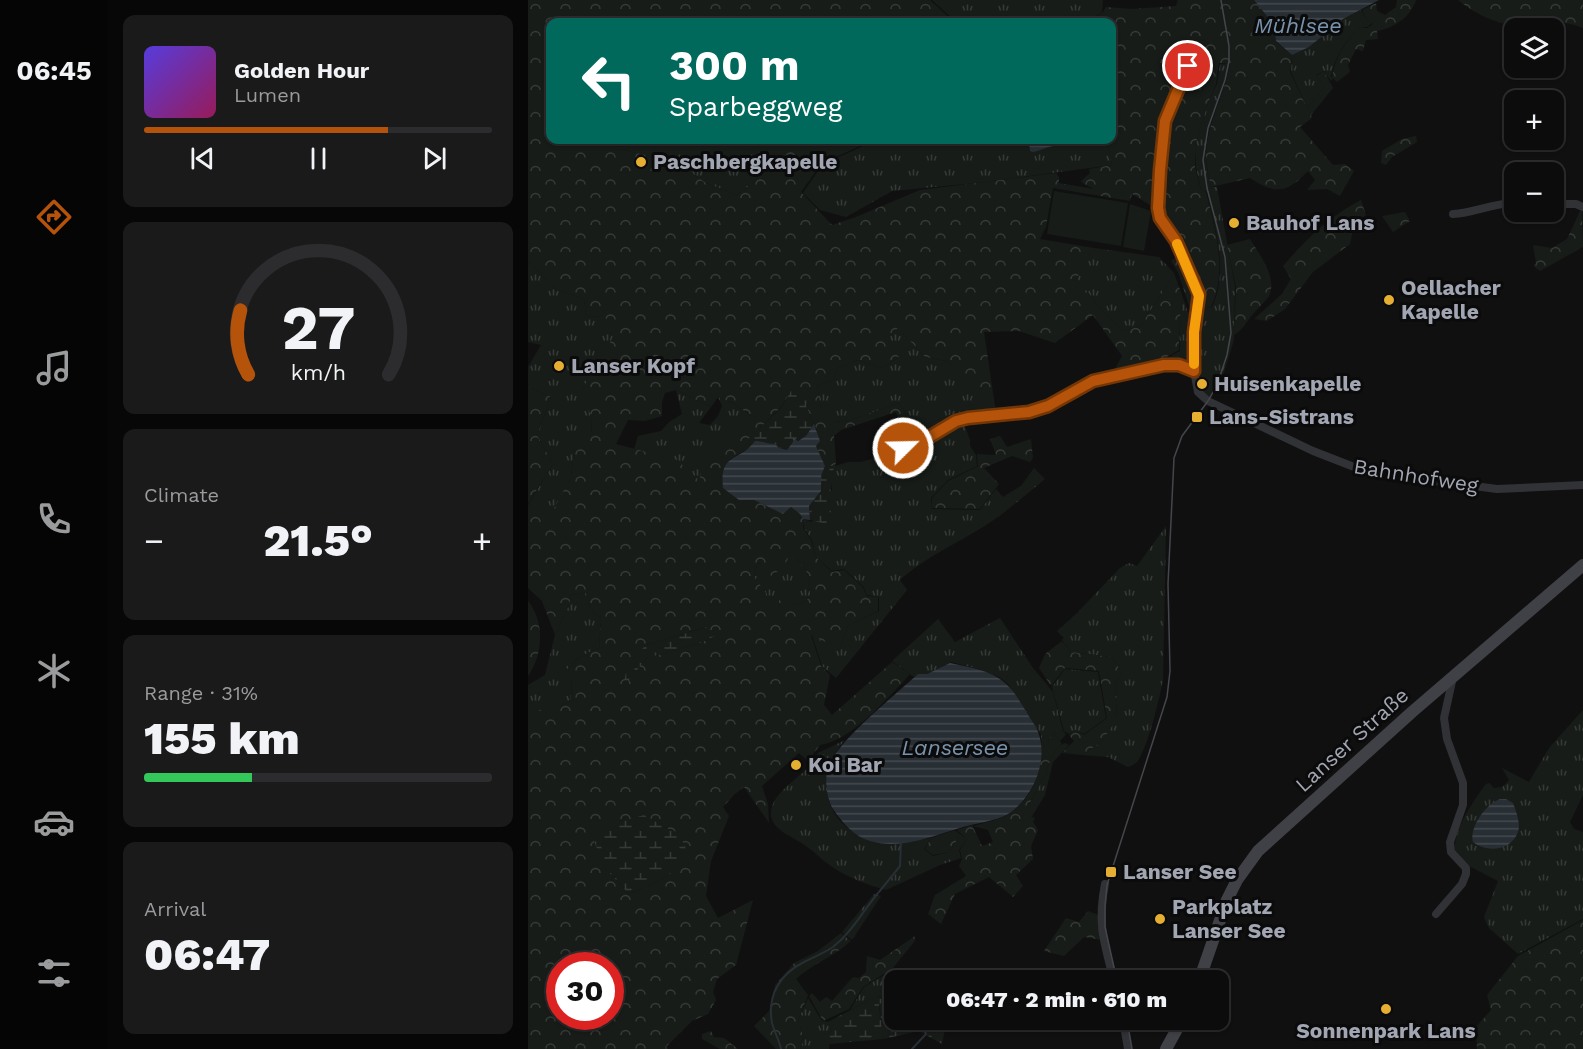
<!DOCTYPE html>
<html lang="en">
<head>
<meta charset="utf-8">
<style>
  :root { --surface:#0c0c0d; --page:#1a1a1b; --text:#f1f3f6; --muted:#9a9b9d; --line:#2c2c2e; --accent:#b45309 }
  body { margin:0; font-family:"Work Sans",sans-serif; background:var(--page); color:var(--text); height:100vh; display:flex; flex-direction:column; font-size:22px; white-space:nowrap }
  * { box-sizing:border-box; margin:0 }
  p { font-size:20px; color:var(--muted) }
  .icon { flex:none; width:33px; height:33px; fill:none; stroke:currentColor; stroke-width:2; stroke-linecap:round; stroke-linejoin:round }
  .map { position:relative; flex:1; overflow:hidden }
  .panel { display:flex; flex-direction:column; gap:15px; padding:15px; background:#070707; width:420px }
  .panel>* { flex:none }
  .guide { position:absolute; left:18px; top:18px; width:570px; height:126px; border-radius:12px; box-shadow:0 2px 4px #0004,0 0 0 2px var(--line); background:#00695c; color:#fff; overflow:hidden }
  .fabs { position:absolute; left:976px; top:18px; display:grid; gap:12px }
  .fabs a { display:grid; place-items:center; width:60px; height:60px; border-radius:12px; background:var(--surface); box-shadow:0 2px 4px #0004,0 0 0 2px var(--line); font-size:30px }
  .speed { position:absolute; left:18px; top:952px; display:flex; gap:12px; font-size:30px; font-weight:700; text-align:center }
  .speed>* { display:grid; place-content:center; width:78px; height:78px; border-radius:50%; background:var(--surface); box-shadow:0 2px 4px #0004,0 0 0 2px var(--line); line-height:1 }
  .speed .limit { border:9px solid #d22; background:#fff; color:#111 }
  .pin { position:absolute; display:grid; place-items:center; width:51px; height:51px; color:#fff; margin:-26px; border:3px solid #fff; border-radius:50%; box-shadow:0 2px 6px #0007 }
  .me { position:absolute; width:66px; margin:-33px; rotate:67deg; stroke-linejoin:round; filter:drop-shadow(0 0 4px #0008) }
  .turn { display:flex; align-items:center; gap:21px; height:126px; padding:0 24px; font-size:27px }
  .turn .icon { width:78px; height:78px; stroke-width:2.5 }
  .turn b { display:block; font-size:42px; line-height:51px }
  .big { font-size:45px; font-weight:800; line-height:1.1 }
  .panel .card { flex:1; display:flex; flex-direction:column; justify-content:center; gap:9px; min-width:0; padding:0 21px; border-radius:12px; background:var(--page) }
  .panel .dial { align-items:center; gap:0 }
  .dial svg { height:156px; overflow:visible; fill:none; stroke:var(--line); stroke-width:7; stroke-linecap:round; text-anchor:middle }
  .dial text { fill:var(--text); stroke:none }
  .song { display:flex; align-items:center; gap:18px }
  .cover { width:72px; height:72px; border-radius:9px; background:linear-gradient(135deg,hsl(250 70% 55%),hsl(330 70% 35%)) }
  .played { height:6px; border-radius:3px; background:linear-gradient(90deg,var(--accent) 70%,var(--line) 70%) }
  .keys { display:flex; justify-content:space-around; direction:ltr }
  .heat { display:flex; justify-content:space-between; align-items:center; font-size:33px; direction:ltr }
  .charge { height:9px; border-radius:4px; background:linear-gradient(90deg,#34c759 31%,var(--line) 0) }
  .trip { position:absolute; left:356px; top:970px; width:345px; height:60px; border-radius:12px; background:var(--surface); box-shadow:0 2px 4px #0004,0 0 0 2px var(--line); font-weight:800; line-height:60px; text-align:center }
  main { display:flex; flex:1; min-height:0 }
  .tabs { display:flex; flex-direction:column; width:108px; justify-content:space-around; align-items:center; background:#050505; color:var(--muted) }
  .tabs .icon { width:42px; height:42px }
  .tabs .on { color:var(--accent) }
  .tabs b { font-size:27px; color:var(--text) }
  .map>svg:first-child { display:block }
</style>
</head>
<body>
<main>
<nav class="tabs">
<b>06:45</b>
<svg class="icon on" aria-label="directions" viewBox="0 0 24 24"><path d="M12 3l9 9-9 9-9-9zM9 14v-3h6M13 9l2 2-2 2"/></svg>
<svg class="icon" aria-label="music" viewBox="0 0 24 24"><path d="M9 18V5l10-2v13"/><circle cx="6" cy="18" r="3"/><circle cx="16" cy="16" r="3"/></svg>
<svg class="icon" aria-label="phone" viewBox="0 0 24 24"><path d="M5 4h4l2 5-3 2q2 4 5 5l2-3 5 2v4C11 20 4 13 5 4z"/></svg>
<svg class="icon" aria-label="climate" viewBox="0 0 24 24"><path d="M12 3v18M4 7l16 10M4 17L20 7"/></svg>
<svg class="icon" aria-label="car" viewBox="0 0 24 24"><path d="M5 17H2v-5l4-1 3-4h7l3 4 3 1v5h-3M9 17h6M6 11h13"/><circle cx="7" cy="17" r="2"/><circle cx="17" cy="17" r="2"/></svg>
<svg class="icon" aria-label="filters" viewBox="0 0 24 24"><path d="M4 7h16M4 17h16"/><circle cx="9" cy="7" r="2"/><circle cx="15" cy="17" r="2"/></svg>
</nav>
<section class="panel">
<div class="card">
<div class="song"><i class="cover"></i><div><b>Golden Hour</b><p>Lumen</p></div></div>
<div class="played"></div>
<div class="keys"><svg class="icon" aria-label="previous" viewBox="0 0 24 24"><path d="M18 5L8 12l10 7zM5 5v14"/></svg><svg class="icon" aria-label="pause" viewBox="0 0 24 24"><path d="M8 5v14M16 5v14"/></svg><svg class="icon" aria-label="next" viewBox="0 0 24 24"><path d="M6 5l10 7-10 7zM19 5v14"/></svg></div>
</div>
<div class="card dial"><svg viewBox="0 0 100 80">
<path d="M14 69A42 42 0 1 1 86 69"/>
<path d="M14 69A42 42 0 0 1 10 36" stroke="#b45309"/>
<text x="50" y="56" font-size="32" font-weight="700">27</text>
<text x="50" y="72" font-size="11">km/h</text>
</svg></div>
<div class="card"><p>Climate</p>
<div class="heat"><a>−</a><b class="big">21.5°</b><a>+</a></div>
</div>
<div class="card"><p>Range · 31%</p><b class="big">155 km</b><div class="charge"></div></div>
<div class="card"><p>Arrival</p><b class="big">06:47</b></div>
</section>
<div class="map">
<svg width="1055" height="1049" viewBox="0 0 1055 1049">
  <defs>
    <pattern id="grass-tufts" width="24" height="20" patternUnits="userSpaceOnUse" patternTransform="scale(1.5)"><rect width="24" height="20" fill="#171c18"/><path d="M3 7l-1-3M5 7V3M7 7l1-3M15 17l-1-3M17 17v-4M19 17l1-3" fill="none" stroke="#363a37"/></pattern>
    <pattern id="forest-crowns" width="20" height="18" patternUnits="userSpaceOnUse" patternTransform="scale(1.5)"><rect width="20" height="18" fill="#171c18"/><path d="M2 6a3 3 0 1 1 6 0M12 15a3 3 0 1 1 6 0" fill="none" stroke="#363a37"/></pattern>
    <pattern id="wetland-marsh" width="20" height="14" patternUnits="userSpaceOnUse" patternTransform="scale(1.5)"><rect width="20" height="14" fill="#171c18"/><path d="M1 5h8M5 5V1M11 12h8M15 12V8" fill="none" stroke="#363a37"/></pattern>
    <pattern id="water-rules" width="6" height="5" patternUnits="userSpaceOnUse" patternTransform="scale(1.5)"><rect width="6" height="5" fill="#272e34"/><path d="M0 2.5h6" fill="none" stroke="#43494f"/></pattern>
  </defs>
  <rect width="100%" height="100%" fill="#101011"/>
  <g fill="url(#grass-tufts)">
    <polygon points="404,0 575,0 574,12 559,22 468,22 446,16 427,21"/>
    <path d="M833 10 838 19 844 23 839 27H832C818 42 807 55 803 76L805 79 803 81 796 71 788 75 796 87 779 108 763 72 764 55 781 47 815 19Z"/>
    <path d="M702 63C696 94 678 122 678 154 677 165 681 177 683 187H689L707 287 706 340 696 372 683 398 673 390 668 368 625 366 652 351 651 324 655 298 660 312 684 307C701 273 687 227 679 192L673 190 668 167 667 146 680 103 689 84 692 64Z"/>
    <polygon points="91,140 212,140 233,158 229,180 209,195 178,183 148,162 91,149"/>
    <polygon points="340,140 579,140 584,165 448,183 364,191 318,217 292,210 275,193 294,165 335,146"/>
    <path d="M566 248 631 257 646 273C637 292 623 307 613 326L595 331 571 307 548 277Z"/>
    <polygon points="0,261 28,290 56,299 58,316 76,317 90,328 91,377 55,387 63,417 64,434 46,451 43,477 23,515 0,505 25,464 9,435 23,397 5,389 0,384 0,367 13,345 0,342"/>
    <polygon points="370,328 397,357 419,361 456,407 433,411 388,428 371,403 323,420 306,422 293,410 289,385 305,380 310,368 330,360 354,368 370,358 356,342"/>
    <polygon points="148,390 183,407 171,423 182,425 190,416 194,406 190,397 207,404 223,416 219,422 221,428 200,444 199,440 172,482 106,450 110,436 133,431 141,422 154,414"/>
    <path d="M435 421 442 440V446L448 455 449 466 420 480 403 498 404 509 452 510 468 489 475 497 493 486 506 468 517 479C495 497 474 516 450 530 422 547 398 557 372 580L379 590 308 678 294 666 284 635 312 649 320 626 351 611V597L339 595 335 586 316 569 304 571 288 557 284 540 276 528 275 519 284 522 304 490 302 477 307 466 320 462H333L373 451Z"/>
    <path d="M638 526 635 680C631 700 621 742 611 759 609 763 605 765 600 767L580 757 555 755 574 741 589 718 587 686 594 673 584 657 543 652 534 640 536 638 529 631 549 613 592 568 601 563 609 566Z"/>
    <path d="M261 556C274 562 278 568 282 581L280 585 283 595 277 602 266 605 253 596 250 605 237 602 226 577 229 564Z"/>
    <path d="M58 593 63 609 73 619 71 648C57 654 44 660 37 673L44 677 43 700 33 707 0 720V685L17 675 27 635 41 605 43 595Z"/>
    <polygon points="472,618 505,668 525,692 535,731 538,734 532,741 526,733 520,740 513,735 480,684 471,677 447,668 423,662 399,674 390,674 386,677 364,661 410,619 427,642"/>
    <polygon points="537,669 570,672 578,718 556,734 547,730 541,734 536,731 524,687"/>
    <path d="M1055 710V795L1042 822 1046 829 1055 832V919L990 954 961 928 956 917 970 881 943 867 927 852C925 829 945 802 958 784L961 783 966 788 974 787 981 780 974 768 1001 782 1021 748Z"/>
    <path d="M317 740C291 768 292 812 326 832 332 835 337 840 343 841 363 846 383 842 403 838L396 849 405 856 421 852 431 837 428 831 439 839 431 850 433 858 412 865 358 890C338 884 320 878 303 866 294 860 287 852 278 846 264 835 235 829 245 804 255 783 281 774 290 753Z"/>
    <polygon points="537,743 541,745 525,762 517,795 503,818 495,822 492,820 514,781 527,749"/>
    <polygon points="346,894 353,896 324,940 314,932"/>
    <polygon points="365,970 378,981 366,981 366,996 347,997 322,1010 336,987"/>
    <polygon points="280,998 294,1021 300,1022 303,1027 301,1049 272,1049 276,1039 270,1020"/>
  </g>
  <g fill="url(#forest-crowns)" fill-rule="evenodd">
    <path d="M0 0H402L426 22H22V140H91V149L148 162 178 183 209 195 229 180 233 158 212 140H338L334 145 293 164 273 192 304 225 328 217 392 190 528 173 531 177V183L566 189 556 184 553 181 562 173 561 169 584 165 579 140H584V22H560L575 12 578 7 604 9 648 6 650 0H726L746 25 748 42 764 55 762 72 779 108 796 87 788 76 796 71 805 88 783 115 784 118 772 127 805 165 817 164 826 171 812 196 799 189 779 190 787 180 780 171C759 193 748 195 722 178L683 187C681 177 678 165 678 155 679 122 697 94 702 63H691L688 84 680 103 667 146V167L673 190 678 192C687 227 700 273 683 307L665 311 662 309 650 272 643 261 649 256 656 255 627 208 604 194 602 201 525 188 518 227 512 239 566 248 549 278 571 307 595 331 613 326C623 307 637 292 646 273L655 298 651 324V350L625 365 585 373 594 356 565 315 527 343 491 331 456 332 468 413 434 416 380 444 368 412 313 430 306 436 308 462 307 466H297L288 446 289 431 286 424 278 406 263 391 253 407 220 440 224 446 201 460 211 500H226L255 514 263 507 272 514 275 519V528L283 540 288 557 304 572 316 570 334 586 339 596 350 597V611L320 626 312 649 283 635 293 666 302 675 296 705 304 715 364 662 382 674C361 697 323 741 292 745L280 761 271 753 234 786 240 804 241 823 216 787 207 794 195 807 201 816 183 861 178 896 190 918 225 900 208 965 189 979 185 992 188 1000 180 1014 164 1021 138 1047 140 1049H0V720L19 704 33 707 43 700 44 678 37 673C45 660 57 654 71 648L73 619 63 609 58 593 43 595 41 605 27 635 14 601 0 588V505L23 514 43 477 46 451 64 433 63 417 55 388 63 374 91 377 76 355 89 328 76 317 58 316 56 299 28 290 0 261ZM370 328 397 357 419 361 455 407 433 411 388 428 371 403 323 420 307 422 293 410 289 385 305 380 310 368 330 360 354 368 371 357 357 342ZM148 390 183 407 190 397 207 404 223 416 211 429 173 460 172 481 149 460 88 444 100 420 117 421 134 416V402L137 393ZM261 556C274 562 278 568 282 581L280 585 283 595 277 602 266 605 253 595 250 604 237 602 238 593 226 577 229 564 233 563 243 576 256 567ZM178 627 186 636 172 643 119 658 96 685 118 645ZM116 815 142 830 147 871 128 882 101 894 76 867ZM32 966H82V1017H32Z"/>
    <path d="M869 0H888C882 18 867 27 849 31L850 39 838 40 835 51 828 49 820 65 822 72 809 82 804 77C807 56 818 42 832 27L839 28 845 24 838 19 834 10 848 3 849 11 857 15 868 7Z"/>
    <path d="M930 0H1055V28C1037 21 1033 22 1014 25 982 30 955 20 930 0Z"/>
    <polygon points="888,136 889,142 864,157 858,165 853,163 854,151 874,139"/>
    <path d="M833 200 838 215 826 224 822 244 785 272 757 309 739 321 726 319 754 294 763 279 755 266C778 239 802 216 833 200Z"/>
    <polygon points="1054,207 1055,247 1012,271 1005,266 1008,263 1005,245 1024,248 1039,239"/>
    <polygon points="877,212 882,221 865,232 854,216"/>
    <path d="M722 239C731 254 750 278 741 296 737 302 730 308 725 314 718 322 716 329 706 335L708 287 699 245Z"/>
    <polygon points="0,384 5,389 23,397 9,435 25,464 0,504"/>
    <polygon points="472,436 479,447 503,439 505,458 502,462 484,456 456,468 471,484 452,509 404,508 404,498 420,481 450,466 449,454 468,455 462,439"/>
    <path d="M0 601C17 622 15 655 0 676Z"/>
    <polygon points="534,641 543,652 584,657 594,673 587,686 589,719 574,741 555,755 534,753 546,741 541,735 547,730 556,735 579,718 571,671 537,668 523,686 511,668 517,654"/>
    <path d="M526 733 534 744 527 749 514 781 492 820 495 822 504 817 507 818 505 822 510 830 503 846 505 859 488 875 495 886 485 897 461 877 427 894 413 924 400 914 407 895 438 876 431 866 434 859 432 850 439 839 429 830 444 825 454 846 465 842 460 830 445 826C455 823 468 821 477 816 508 799 515 767 513 735L520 740Z"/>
    <polygon points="424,831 428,831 431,837 421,852 405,855 397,849 403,838"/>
    <polygon points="560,911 570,915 573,940 556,937 536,956 516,951 538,918 551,922"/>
    <polygon points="1055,920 1055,1049 949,1049 948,1027 963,1010 959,995 990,956"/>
    <path d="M313 933 323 941C307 956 285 963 268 979L280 995 270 1020 276 1039 272 1049H248L226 1026 241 1011 247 985 266 963 290 951Z"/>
    <polygon points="387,936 386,942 364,969 335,987 321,1009 295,1021 281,996 284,993 292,1002 298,997 304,1001 325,977 331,978 338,972 339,956 352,960"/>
    <polygon points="366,1000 366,1020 380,1020 355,1039 351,1003"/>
    <polygon points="183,1031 186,1037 196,1038 210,1049 192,1049 174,1039 174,1034"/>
  </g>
  <g fill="url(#wetland-marsh)">
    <polygon points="273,390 280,398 278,406 286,424 278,437 265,442 259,450 251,448 247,444 224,446 219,440 253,408 263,391"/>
    <path d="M297 466H307C301 477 303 510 303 525L282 520 281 506 293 491V476Z"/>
    <polygon points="179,627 187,636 172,643 119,658 95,687 100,663 118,645"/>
    <polygon points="116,815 142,830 150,832 158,849 147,871 128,882 101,894 76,867 65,838 73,828"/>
    <polygon points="366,996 366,1000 351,1004 355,1039 380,1020 419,1020 414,1044 391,1031 355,1039 301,1044 303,1027 300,1022 347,997"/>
  </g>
  <g fill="#171c18">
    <polygon points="526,191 600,203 593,246 519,234"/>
    <polygon points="602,204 623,211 616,251 595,247"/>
  </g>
  <g fill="url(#water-rules)">
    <polygon points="726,0 851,0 815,19 781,47 764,55 748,41 746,25"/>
    <path d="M505 140H556C545 143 535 143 525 146 518 147 512 151 505 152L502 151 501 142Z"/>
    <path d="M286 424 292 441 288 446 297 466 293 476V491L281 506 282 520 275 519 272 514 263 507 255 514 226 500H211L195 488C191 452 212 462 227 441 235 441 239 444 247 444L251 448 259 450 265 442V438L270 441 278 436Z"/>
    <path d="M422 663C440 667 463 670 477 683 489 693 497 711 506 724 525 753 506 803 474 817 462 822 448 823 435 827 405 836 373 850 342 841 325 836 314 822 305 809 298 797 296 777 301 765 313 738 366 696 390 674H399Z"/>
    <path d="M972 799H978L985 803C988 811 993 824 990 832 983 851 959 853 945 842 941 827 958 804 972 799Z"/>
  </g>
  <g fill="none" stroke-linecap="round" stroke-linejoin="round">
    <g stroke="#272e34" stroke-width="2">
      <polyline points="351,892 372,866 373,843"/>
      <path d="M253 1049C251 1040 246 1031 244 1023 239 995 252 974 276 962 286 957 296 953 305 947 324 932 335 911 350 893"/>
      <polyline points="384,1049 398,1034"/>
    </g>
    <g stroke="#313236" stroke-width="8">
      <polyline points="661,61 654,84 637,121 631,170 630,212 633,221 649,242 670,291 671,301 666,332 666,371 670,392 680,401 785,451 839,472 969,489 1055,485"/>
      <polyline points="1026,204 1048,204 1055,207"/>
      <path d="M925 214C946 213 965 203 987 203"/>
      <polyline points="375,448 403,436 428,421 440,418 501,412 520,406 565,381 636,365 651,365 666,371"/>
      <path d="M577 884C569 924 576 942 586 981"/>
      <polyline points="908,914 934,884 938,874 938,868 923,852 922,842 935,805 935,783 919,739 916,718 925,677"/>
      <polyline points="595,1020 600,1049"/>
    </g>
    <g stroke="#404146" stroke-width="12">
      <polyline points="671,981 699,900 709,880 730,851 884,712 1055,565"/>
      <polyline points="638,1049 654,1020"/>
    </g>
    <g stroke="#44464b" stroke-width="1.5">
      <polyline points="589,981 577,927 577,906 579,885 639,697 642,671 640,584 646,458 654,436 680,401 689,385 699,355 703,333 697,257 679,188 675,160 680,128 697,80 701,61 701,46 693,0"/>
      <polyline points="599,1020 604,1049"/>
    </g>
  </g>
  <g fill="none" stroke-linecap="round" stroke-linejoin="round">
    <g stroke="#753606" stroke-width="15">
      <polyline id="route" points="375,448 403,436 428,421 440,418 501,412 520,406 565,381 636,365 651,365 666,371 666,332 671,294 648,241 632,218 630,208 632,170 637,121 660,66"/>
    </g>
    <use href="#route" stroke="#b45309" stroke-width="10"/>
    <polyline stroke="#f59e0b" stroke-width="10" points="649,244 671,296 666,332 666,364"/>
  </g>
  <g fill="#e7af32" stroke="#0b0b0c" stroke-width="2">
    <circle cx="113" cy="162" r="6"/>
    <circle cx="706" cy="223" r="6"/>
    <circle cx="861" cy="300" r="6"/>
    <circle cx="31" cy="366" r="6"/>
    <circle cx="674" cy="384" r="6"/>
    <rect x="663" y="411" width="12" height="12" rx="3"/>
    <circle cx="268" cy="765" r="6"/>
    <rect x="577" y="866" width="12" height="12" rx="3"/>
    <circle cx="632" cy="919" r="6"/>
    <circle cx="858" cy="1009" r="6"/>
  </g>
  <g text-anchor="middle" stroke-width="6" stroke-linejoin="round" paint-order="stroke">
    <g font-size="21" font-weight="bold" fill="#a2a6b2" stroke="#0b0b0c" text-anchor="start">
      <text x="125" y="169">Paschbergkapelle</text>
      <text x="718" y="230">Bauhof Lans</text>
      <text x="873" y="295">Oellacher<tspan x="873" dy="24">Kapelle</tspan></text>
      <text x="43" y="373">Lanser Kopf</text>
      <text x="686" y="391">Huisenkapelle</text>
      <text x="681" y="424">Lans-Sistrans</text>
      <text x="280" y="772">Koi Bar</text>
      <text x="595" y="879">Lanser See</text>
      <text x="644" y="914">Parkplatz<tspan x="644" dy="24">Lanser See</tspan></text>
      <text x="858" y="1038" text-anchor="middle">Sonnenpark Lans</text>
    </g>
    <g font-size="21" fill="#a2a6b2" stroke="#0b0b0c">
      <text transform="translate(888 476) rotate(9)" y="7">Bahnhofweg</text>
      <text transform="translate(824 740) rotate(-42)" y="7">Lanser Straße</text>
    </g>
    <g font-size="22" font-style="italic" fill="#7a93ac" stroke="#0b0b0c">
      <text x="770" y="33">Mühlsee</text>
      <text x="427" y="755">Lansersee</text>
    </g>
  </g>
</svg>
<div class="fabs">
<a><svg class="icon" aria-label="layers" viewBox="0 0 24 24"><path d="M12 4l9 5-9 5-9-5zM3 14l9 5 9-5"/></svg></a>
<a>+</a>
<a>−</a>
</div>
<div class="speed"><div class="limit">30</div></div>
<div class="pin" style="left:660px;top:66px;background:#d93025"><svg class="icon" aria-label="arrive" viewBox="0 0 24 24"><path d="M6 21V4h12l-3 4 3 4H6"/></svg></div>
<svg class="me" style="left:375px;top:448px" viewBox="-20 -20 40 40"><circle r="17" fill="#b45309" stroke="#fff" stroke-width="3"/><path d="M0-11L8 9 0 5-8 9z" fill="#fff"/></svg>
<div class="trip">06:47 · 2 min · 610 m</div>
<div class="guide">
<div class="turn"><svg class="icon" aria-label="left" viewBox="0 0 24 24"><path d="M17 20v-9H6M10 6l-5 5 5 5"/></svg><div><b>300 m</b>Sparbeggweg</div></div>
</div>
</div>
</main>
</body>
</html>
